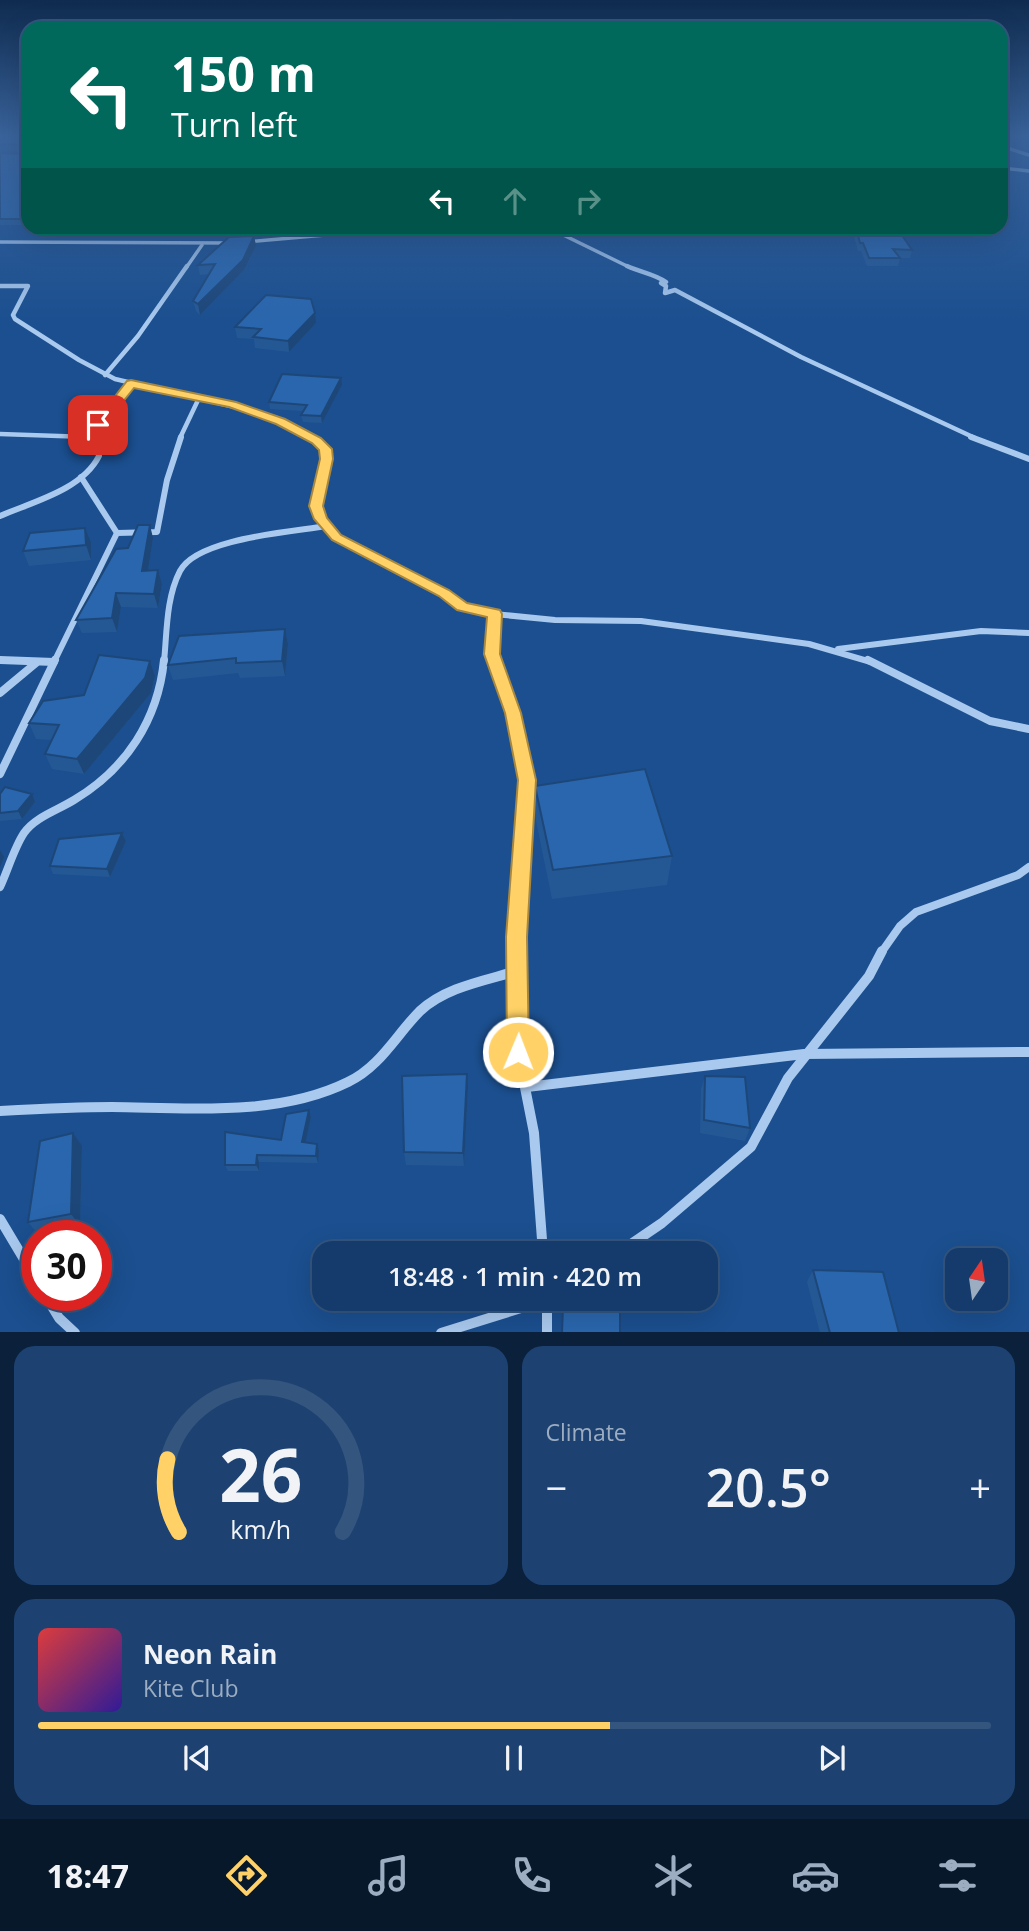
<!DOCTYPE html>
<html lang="en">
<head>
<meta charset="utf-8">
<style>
  :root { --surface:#143b6b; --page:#1d4271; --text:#f1f3f6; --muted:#9dadc1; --line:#33557e; --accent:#ffd166 }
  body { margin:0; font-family:"Open Sans",sans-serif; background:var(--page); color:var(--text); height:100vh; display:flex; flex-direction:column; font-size:26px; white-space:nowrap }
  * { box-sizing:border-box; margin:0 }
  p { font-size:23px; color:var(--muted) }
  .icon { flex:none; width:38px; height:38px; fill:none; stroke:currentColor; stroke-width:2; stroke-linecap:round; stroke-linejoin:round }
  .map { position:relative; height:1332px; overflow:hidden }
  .drawer { display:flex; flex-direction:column; gap:14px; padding:14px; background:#0b203b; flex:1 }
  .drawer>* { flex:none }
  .hud { position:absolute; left:21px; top:21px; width:987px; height:214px; border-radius:21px; box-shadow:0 7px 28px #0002,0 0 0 2px var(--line); background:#00695c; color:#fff; overflow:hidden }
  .needle { width:46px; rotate:13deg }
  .fabs { position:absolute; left:945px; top:1248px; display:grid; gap:14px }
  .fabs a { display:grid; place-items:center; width:63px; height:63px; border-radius:14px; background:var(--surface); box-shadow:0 7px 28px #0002,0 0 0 2px var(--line); font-size:35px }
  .speed { position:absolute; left:21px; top:1220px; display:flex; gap:14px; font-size:35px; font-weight:700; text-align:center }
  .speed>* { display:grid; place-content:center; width:91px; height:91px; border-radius:50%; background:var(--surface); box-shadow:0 7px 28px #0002,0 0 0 2px var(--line); line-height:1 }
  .speed .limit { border:10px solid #d22; background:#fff; color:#111 }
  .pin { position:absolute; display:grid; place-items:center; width:60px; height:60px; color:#fff; margin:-30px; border-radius:14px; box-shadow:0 4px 10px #0006 }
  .me { position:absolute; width:77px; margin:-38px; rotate:1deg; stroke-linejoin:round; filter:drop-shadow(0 0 5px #0008) }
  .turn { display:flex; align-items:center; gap:24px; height:147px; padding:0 35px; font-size:32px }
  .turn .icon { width:91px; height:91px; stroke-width:2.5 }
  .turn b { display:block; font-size:49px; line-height:60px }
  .lanes { display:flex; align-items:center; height:66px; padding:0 35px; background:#0003; justify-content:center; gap:35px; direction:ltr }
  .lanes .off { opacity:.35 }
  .big { font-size:52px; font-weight:600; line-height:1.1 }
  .drawer .card { flex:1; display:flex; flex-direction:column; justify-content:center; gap:10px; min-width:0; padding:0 24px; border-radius:21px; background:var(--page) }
  .drawer .dial { align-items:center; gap:0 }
  .dial svg { height:182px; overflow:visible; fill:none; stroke:var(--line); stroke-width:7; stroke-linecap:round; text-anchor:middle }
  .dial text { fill:var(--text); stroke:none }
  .song { display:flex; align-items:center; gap:21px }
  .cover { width:84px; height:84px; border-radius:10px; background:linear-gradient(135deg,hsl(0 70% 55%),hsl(250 70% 35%)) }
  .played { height:7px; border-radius:4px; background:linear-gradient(90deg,var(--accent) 60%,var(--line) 60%) }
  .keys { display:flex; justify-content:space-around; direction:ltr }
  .heat { display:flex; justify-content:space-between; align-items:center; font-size:38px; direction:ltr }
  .drawer .tiles { flex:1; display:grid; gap:14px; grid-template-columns:1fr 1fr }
  .card:last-child { grid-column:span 2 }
  .trip { position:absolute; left:312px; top:1241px; width:406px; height:70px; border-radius:21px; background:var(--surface); box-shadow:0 7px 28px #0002,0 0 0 2px var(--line); font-weight:600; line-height:70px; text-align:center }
  .tab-bar { display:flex; height:112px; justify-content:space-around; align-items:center; background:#08182b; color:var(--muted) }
  .tab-bar .icon { width:49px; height:49px }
  .tab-bar .selected { color:var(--accent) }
  .tab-bar b { font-size:32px; color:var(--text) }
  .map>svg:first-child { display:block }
</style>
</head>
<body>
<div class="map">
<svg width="1029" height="1333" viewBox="0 0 1029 1333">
  <rect width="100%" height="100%" fill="#1b4f8f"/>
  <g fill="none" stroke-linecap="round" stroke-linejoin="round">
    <g stroke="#a9c9ee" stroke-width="3.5">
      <polyline points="1001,146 1029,155"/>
      <polyline points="1001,168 1029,171"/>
      <polyline points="549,228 631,268"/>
      <polyline points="0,242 231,243"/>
      <polyline points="246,242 406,228"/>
      <polyline points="186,268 202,245"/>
    </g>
    <g stroke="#a9c9ee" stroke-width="4.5">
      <path d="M627 266C640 272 655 274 666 282L661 283 666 286 665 293 675 290 801 357 975 438"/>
      <polyline points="0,286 28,286 13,315 15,319 79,360 115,379 260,413 314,438"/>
      <polyline points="105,375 138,336 187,266"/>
      <polyline points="0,434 88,437"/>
      <polyline points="90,438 88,437 131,384"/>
      <polyline points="180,438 199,398"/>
    </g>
    <g stroke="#a9c9ee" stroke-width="6">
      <polyline points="80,437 88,437"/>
      <polyline points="310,437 326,449 316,506 321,519 337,537 444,593 462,607 494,614 555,620 641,621 809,644 871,662"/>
      <polyline points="971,437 1029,459"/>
      <polyline points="81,477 117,533"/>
      <path d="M0 516C32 502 82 490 99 456L98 446 88 437"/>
      <polyline points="494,614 492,654 495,662"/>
      <polyline points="838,649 981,631 1029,633"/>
      <polyline points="0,660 42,662"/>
      <polyline points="54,662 117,533 157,532 167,480 181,437"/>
      <path d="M164 662C167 632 166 598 180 571 197 538 292 532 327 526"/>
    </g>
    <g stroke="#a9c9ee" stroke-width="8">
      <polyline points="0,660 54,662 55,660"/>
      <polyline points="494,660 508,697 527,780 516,953"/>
      <polyline points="868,660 990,721 1029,729"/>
      <polyline points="0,693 36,663"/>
      <polyline points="0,774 54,662"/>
      <path d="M0 887C8 870 14 848 24 833 35 817 58 810 74 800 126 769 158 720 164 660"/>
      <polyline points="881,953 900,926 916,912 1018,875 1029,867"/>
    </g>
    <g stroke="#a9c9ee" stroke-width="10">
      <polyline points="516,951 518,1052 534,1133 543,1253"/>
      <polyline points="527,1087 804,1054 1029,1052"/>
      <path d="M0 1111C37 1109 74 1107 112 1107 188 1108 277 1117 348 1082 380 1067 396 1035 420 1011 446 987 484 981 517 971"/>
      <polyline points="0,1219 37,1281"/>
      <polyline points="618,1253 662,1223 751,1147 788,1078 869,976 882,951"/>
      <polyline points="45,1295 59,1318 75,1333"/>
      <polyline points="547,1299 547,1333"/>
      <polyline points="441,1333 553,1298"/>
    </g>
  </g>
  <g fill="#245895">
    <polygon points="0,136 28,136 28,151 0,150"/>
    <polygon points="28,152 28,225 0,225 0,153 26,154"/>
    <polygon points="425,228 434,228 430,235"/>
    <polygon points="846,228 897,228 912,250 910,258 900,258 898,266 867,266 861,251 858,251 854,236"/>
    <polygon points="254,236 256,246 244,270 200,315 196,311 193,301 209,274 200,275 198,265"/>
    <polygon points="316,323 289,352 255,348 254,339 237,338 235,327"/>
    <polygon points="342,385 322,423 303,422 301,415 303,411 270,409 269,402"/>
    <polygon points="85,528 91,542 91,560 29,566 23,551"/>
    <polygon points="153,538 148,571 158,570 162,584 158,608 121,607 117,632 82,633 76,620 128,548"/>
    <polygon points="285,629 288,644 285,676 240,678 238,673 173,680 168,665"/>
    <polygon points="150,661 155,676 151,693 84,774 52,769 45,754 52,740 36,739 29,723"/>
    <polygon points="535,786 672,856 667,885 552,899 535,816"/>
    <polygon points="0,794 35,802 22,819 0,821"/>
    <polygon points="122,833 126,841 110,877 53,874 50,866"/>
    <polygon points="467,1074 468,1087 464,1166 406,1165 404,1152"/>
    <polygon points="705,1076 750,1128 745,1141 700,1133 701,1089"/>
    <polygon points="309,1110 311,1117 305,1143 319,1151 318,1163 259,1162 259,1171 228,1171 225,1165 281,1140"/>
    <polygon points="82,1146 80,1226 38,1234 28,1222"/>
    <polygon points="813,1270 899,1333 820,1333 807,1282"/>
  </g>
  <g fill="#1d4779">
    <polygon points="429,228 434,228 430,235"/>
    <polygon points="254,236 256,246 244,270 200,315 198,304"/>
    <polygon points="315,313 316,323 289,352 288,341"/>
    <polygon points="341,378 342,385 322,423 321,416"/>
    <polygon points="150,525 153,538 146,584 142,571"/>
    <polygon points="85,528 91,542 91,560 86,545"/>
    <polygon points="158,570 162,584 158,608 154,594"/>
    <polygon points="116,593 121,607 117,632 112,618"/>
    <polygon points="285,629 288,644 285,676 282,661"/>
    <polygon points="150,661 155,676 151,693 84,774 77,759"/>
    <polygon points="32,794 35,802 22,819 18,811"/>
    <polygon points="122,833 126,841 110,877 107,869"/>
    <polygon points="0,850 4,857 0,867"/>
    <polygon points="467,1074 468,1087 464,1166 463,1153"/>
    <polygon points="309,1110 311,1117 304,1149 302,1142"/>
    <polygon points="73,1133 82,1146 80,1226 71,1214"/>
    <polygon points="317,1144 319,1151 318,1163 316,1156"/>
    <polygon points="257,1155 259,1162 259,1171 256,1165"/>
  </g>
  <g fill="#2a66ad" stroke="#1d4779" stroke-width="2">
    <polygon points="0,136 28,136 28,146 27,145 0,144"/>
    <polygon points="28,152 28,219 0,219 0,153 26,154"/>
    <polygon points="856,228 897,228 912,250 893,249 900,258 869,258 863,243 860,243"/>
    <polygon points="254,236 243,260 198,304 193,301 215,264 198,265 229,237"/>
    <polygon points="266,295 311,299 315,313 288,341 253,337 261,329 235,327"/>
    <polygon points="282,374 341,378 321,416 301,415 307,405 269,402"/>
    <polygon points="138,525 150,525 142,571 158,570 154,594 116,593 112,618 76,620 116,549 128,548"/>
    <polygon points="85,528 86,545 23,551 30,533"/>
    <polygon points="285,629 282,661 236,663 236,658 168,665 179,636"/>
    <polygon points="99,655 150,661 145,678 77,759 45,754 59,725 29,723 43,701 84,695"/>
    <polygon points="645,769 672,856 553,870 535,786"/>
    <polygon points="5,787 32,794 18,811 0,813 0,794"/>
    <polygon points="122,833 107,869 50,866 59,839"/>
    <polygon points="467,1074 463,1153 404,1152 402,1076"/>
    <polygon points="705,1076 745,1077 750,1128 704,1120"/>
    <polygon points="309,1110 302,1142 317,1144 316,1156 257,1155 256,1165 225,1165 225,1132 281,1140 286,1114"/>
    <polygon points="73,1133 71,1214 28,1222 40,1141"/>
    <polygon points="813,1270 883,1272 899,1333 830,1333"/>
    <polygon points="620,1303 620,1333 562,1333 563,1306"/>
  </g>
  <linearGradient id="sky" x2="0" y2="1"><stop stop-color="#0f2b4f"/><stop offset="0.42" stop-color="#39639b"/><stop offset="1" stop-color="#39639b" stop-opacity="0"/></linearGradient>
  <rect width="1029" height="322" fill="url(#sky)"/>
  <polygon fill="#ffd166" stroke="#a68842" stroke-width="2" points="131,380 236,402 285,419 321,438 332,449 333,459 323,506 327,518 341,535 449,590 467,603 500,610 502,614 500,654 521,713 536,780 527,937 529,1052 526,1059 518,1062 510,1059 507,1052 506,937 518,780 505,713 484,654 487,617 457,610 439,596 332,540 314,519 309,506 320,459 319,450 312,443 276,424 229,407 134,388 102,428 94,428 94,423 127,381"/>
</svg>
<div class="fabs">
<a><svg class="needle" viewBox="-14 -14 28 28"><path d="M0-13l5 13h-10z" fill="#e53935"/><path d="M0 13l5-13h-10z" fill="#9dadc1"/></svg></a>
</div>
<div class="speed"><div class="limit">30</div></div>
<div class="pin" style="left:98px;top:425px;background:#d93025"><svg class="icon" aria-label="arrive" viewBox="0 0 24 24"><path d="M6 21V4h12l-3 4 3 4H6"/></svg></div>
<svg class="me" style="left:518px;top:1052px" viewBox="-20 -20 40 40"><circle r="17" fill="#ffd166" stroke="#fff" stroke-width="3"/><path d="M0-11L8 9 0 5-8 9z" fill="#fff"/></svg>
<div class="trip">18:48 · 1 min · 420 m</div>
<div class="hud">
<div class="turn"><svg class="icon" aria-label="left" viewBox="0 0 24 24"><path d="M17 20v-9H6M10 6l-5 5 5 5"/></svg><div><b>150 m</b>Turn left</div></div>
<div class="lanes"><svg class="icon" aria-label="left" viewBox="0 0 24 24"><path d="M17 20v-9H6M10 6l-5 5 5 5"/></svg><svg class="icon off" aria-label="ahead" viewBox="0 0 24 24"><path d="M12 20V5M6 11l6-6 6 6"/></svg><svg class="icon off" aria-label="right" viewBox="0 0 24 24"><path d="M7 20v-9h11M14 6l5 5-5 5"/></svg></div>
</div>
</div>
<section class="drawer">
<div class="tiles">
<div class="card dial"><svg viewBox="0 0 100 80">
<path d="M14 69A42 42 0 1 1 86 69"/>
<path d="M14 69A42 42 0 0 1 9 37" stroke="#ffd166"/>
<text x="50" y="56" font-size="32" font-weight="700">26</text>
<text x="50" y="72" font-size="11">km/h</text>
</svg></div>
<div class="card"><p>Climate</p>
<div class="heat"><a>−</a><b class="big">20.5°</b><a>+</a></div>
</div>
<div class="card">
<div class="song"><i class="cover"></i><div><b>Neon Rain</b><p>Kite Club</p></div></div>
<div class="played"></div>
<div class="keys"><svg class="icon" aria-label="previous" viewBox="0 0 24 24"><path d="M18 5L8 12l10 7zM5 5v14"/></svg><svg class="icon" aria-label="pause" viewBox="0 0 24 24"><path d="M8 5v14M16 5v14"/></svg><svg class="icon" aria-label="next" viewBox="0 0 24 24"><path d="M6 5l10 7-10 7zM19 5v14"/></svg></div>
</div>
</div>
</section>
<nav class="tab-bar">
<b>18:47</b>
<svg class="icon selected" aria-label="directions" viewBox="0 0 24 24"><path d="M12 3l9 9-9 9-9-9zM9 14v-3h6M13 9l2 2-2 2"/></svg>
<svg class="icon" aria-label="music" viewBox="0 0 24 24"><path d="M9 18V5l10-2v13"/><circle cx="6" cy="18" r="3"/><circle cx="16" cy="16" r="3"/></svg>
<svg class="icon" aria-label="phone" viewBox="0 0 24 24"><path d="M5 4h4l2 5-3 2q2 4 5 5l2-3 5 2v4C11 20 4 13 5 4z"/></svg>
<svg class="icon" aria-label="climate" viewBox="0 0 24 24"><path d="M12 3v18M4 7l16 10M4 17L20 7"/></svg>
<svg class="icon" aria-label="car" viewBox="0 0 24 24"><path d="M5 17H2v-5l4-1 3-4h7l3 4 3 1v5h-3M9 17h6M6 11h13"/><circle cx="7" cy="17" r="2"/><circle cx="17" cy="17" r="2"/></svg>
<svg class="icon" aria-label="filters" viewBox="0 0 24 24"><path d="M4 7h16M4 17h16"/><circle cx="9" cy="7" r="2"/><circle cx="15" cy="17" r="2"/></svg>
</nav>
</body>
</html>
